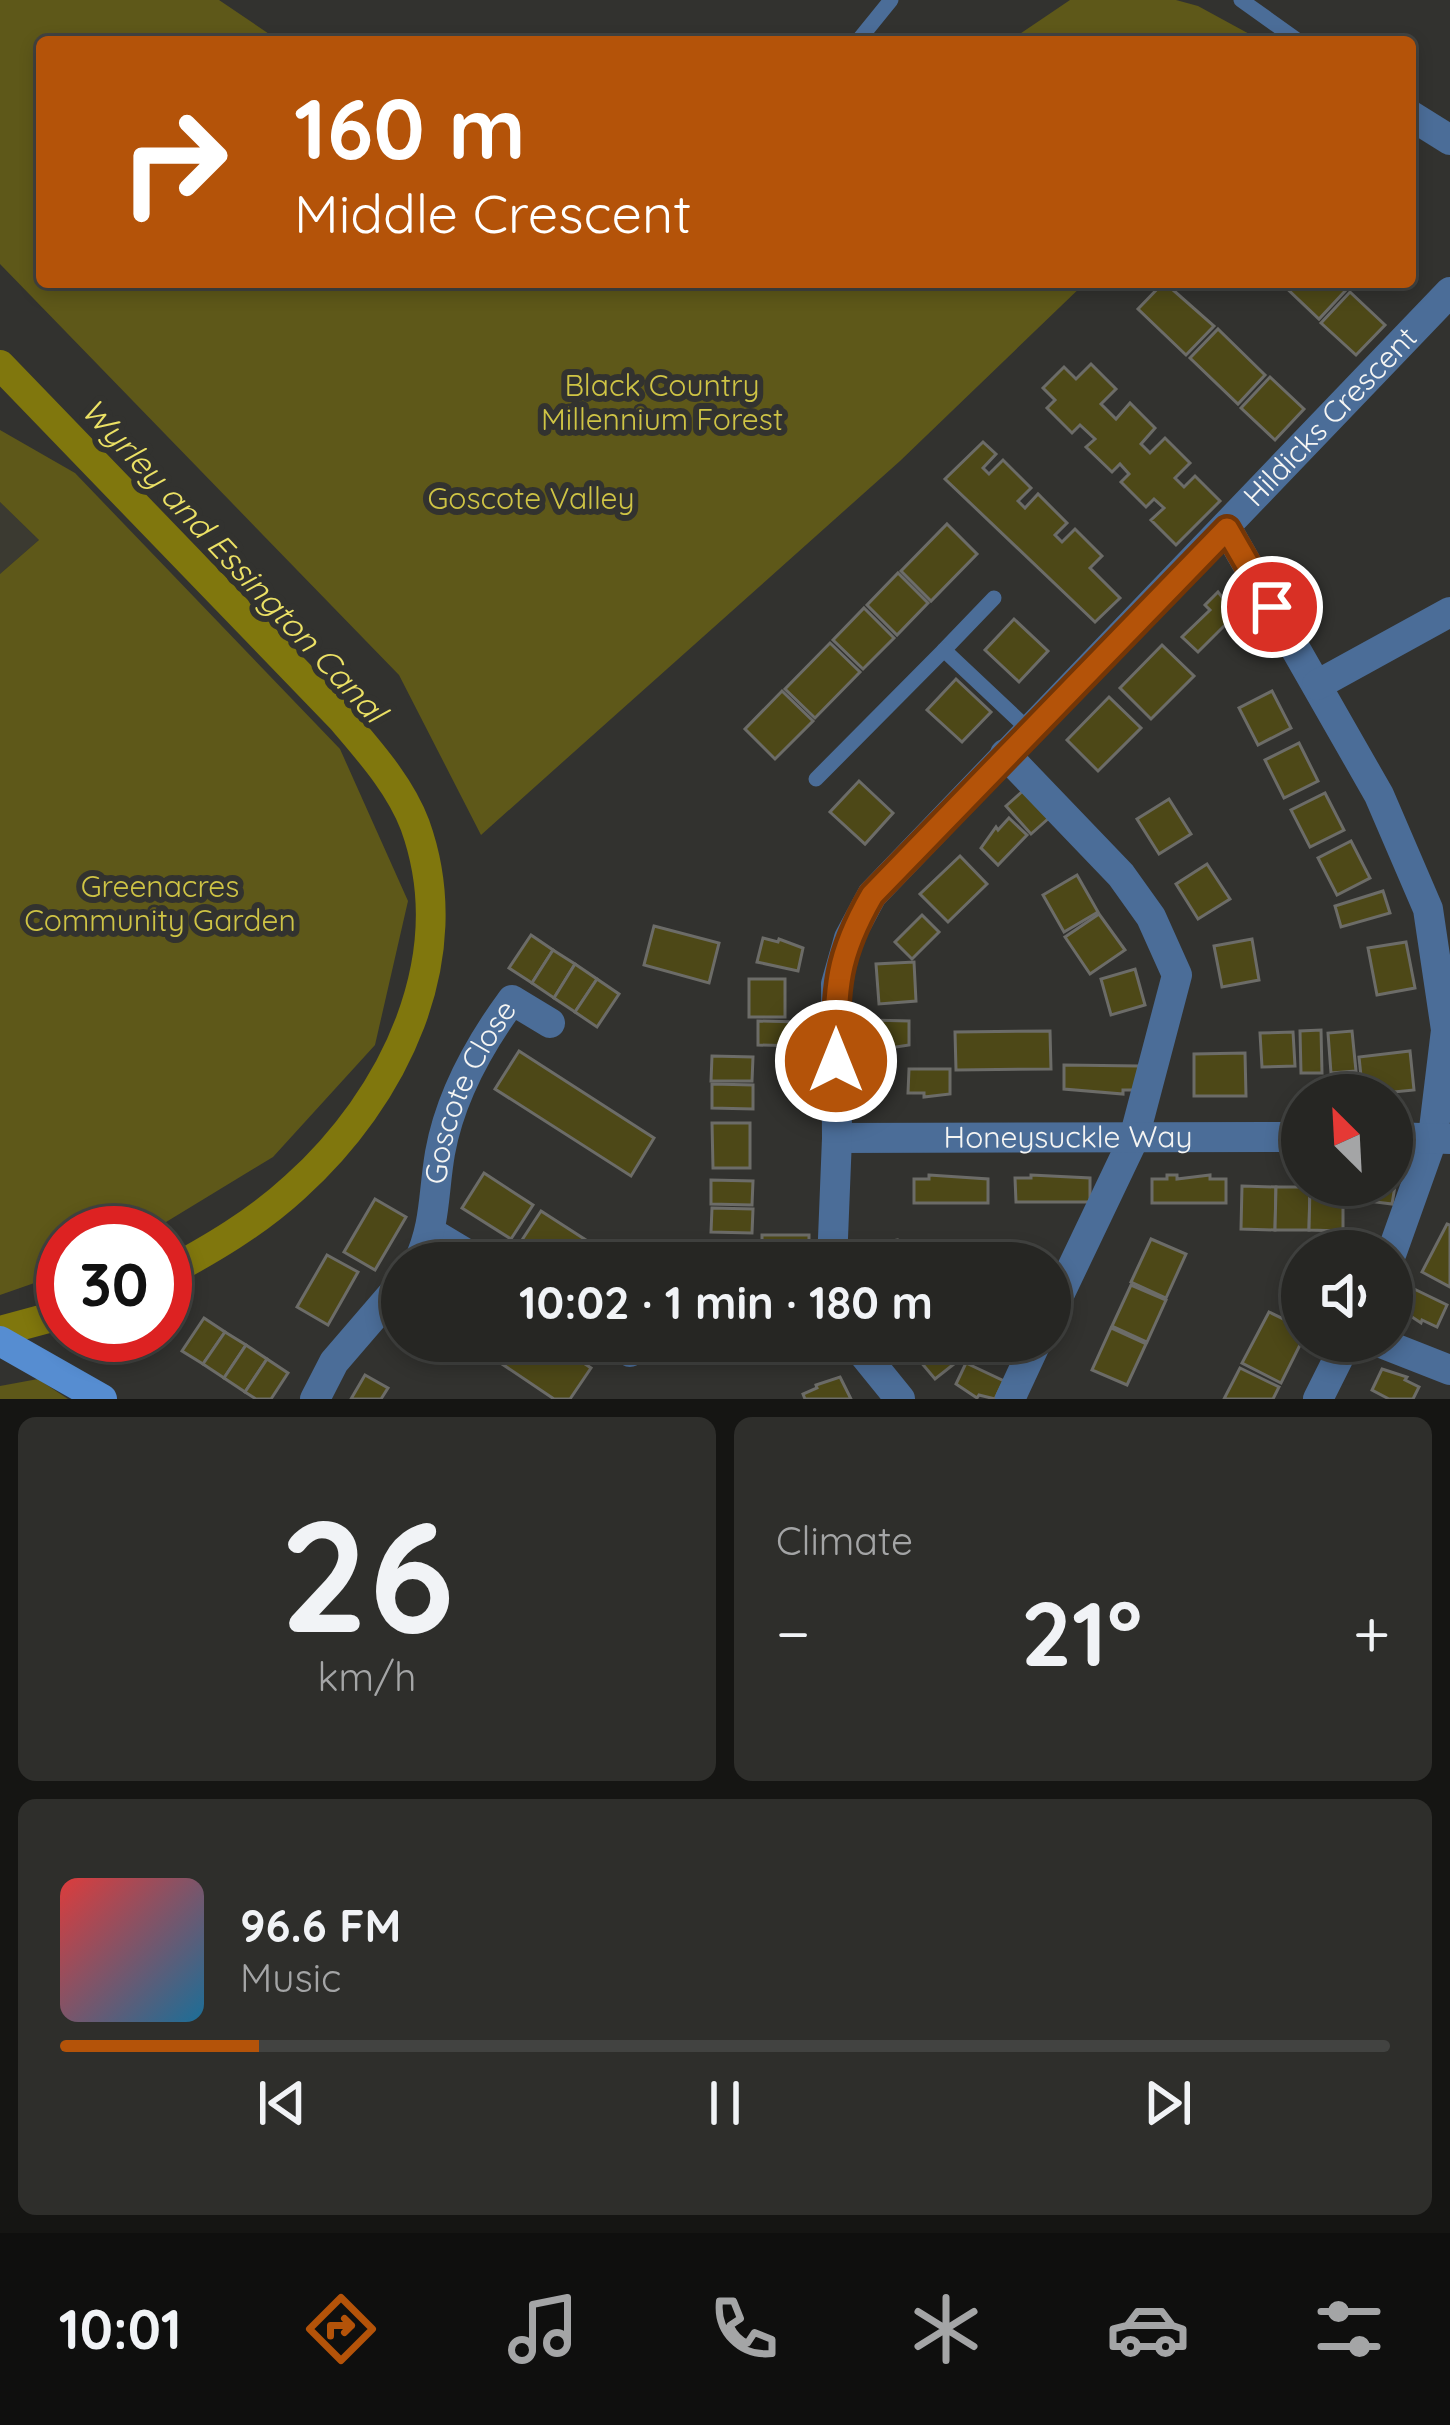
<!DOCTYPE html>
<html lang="en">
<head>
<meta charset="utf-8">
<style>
  :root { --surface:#262623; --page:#2e2e2b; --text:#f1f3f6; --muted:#a4a5a6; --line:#424341; --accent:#b45309 }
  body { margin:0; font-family:Quicksand,sans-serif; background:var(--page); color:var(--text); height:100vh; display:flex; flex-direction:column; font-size:45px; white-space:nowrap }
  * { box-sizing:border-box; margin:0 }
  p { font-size:39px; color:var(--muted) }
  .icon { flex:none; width:66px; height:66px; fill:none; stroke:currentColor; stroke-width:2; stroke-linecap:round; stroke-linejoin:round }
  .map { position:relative; height:1399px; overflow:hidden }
  .sheet { display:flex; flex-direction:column; gap:18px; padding:18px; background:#151513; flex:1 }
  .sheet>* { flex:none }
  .top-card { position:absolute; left:36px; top:36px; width:1380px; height:252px; border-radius:12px; box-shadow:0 6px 18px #0003,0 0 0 3px var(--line); background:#b45309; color:#fff; overflow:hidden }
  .needle { width:78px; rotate:336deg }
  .tools { position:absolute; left:1281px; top:1074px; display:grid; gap:24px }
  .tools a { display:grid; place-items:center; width:132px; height:132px; border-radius:50%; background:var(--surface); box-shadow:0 6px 18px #0003,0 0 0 3px var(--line); font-size:60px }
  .speed { position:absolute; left:36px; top:1206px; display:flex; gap:24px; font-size:60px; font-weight:700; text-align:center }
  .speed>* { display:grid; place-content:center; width:156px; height:156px; border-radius:50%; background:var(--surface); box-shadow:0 6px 18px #0003,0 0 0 3px var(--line); line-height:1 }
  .speed .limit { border:18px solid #d22; background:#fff; color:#111 }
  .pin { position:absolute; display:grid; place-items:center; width:102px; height:102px; color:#fff; margin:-51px; border:6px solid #fff; border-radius:50%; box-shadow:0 3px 12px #0007 }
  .me { position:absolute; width:132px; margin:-66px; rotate:0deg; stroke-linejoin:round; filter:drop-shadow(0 0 9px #0008) }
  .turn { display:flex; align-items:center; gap:42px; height:252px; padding:0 60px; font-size:54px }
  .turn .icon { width:156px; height:156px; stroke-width:2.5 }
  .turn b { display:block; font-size:84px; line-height:102px }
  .big { font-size:90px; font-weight:700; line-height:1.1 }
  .sheet .tile { flex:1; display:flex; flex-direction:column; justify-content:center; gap:18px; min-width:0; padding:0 42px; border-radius:18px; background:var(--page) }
  .sheet .dial { align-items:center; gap:0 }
  .dial b { font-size:156px; line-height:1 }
  .song { display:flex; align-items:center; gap:36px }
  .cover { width:144px; height:144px; border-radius:18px; background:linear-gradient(135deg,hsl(0 70% 55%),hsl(200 70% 35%)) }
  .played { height:12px; border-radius:6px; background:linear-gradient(90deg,var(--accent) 15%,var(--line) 15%) }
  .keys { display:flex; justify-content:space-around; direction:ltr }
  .heat { display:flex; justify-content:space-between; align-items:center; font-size:66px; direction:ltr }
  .sheet .tiles { flex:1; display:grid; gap:18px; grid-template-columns:1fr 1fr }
  .tile:last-child { grid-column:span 2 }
  .trip { position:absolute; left:381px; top:1242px; width:690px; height:120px; border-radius:60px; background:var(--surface); box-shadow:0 6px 18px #0003,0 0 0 3px var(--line); font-weight:700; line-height:120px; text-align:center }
  .dock { display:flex; height:192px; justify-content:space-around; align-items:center; background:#0f0f0e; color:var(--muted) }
  .dock .icon { width:84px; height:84px }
  .dock .current { color:var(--accent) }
  .dock b { font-size:54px; color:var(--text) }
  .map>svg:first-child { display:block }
</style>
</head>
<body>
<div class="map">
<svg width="1450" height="1399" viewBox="0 0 1450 1399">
  <rect width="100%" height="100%" fill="#32322f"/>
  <polygon fill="#3b3a31" points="0,502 39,540 0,574"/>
  <g fill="#5e5819">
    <polygon points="0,0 219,0 281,42 42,42 42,282 1086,282 900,461 481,835 399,675 0,264"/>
    <polygon points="1070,0 1176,0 1198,6 1264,42 1008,42"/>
    <polygon points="0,430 75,473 340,749 408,901 375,1045 273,1157 148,1233 63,1233 63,1273 0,1295 0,574 39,540 0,502"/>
    <polygon points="38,1379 68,1399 0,1399 0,1386"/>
  </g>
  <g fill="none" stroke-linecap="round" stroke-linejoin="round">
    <g stroke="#80770d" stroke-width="30">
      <path d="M0 365 342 719C369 751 400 785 415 825 463 958 394 1098 295 1187 256 1223 211 1249 165 1274"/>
      <polyline points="0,1331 63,1314"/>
    </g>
  </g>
  <g fill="#4d4817" stroke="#6c6c68" stroke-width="3">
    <polygon points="1164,282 1214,326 1186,355 1138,309"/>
    <polygon points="1280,282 1338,282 1346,290 1319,319"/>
    <polygon points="1350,292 1385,325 1356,355 1321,323"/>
    <polygon points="1218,329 1265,375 1238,404 1190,358"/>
    <polygon points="1091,364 1116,389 1101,404 1116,419 1130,403 1155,428 1141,444 1150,453 1165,438 1190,463 1175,478 1184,487 1195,476 1220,501 1176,545 1151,520 1164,508 1154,499 1146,507 1121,482 1129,474 1120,464 1112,472 1086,447 1095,439 1080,425 1072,433 1047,408 1055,400 1043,388 1064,367 1076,379"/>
    <polygon points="1270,377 1304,409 1275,440 1241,408"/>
    <polygon points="983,442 996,454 983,468 989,474 1003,460 1031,488 1018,501 1025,508 1038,494 1067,523 1055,535 1062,542 1075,529 1102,556 1090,568 1120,598 1095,622 945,479"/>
    <polygon points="947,524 977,554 931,601 901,571"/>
    <polygon points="898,573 928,603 897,635 867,605"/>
    <polygon points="1229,590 1244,605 1238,612 1245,619 1232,632 1225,625 1198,652 1182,637 1210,610 1205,605 1218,592 1222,597"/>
    <polygon points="864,608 894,638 863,669 833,640"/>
    <polygon points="1014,619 1048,651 1019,682 985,650"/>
    <polygon points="830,643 860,672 815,718 785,689"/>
    <polygon points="1162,645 1194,676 1151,719 1120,688"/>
    <polygon points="956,679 991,712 962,742 927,710"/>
    <polygon points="782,691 813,721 775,759 745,729"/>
    <polygon points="1272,691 1291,728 1258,745 1239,708"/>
    <polygon points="1109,697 1141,728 1098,771 1067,740"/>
    <polygon points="1299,743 1318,781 1284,798 1265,760"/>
    <polygon points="859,781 893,813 865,844 830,812"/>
    <polygon points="1024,790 1049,818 1031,834 1006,806"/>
    <polygon points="1325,793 1344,830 1310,847 1291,810"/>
    <polygon points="1169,799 1191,834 1159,854 1137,819"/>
    <polygon points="1009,818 1027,835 998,865 981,848 996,827 998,830"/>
    <polygon points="1351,841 1370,878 1337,895 1318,858"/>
    <polygon points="960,856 987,884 948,922 920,894"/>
    <polygon points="1207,864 1230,899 1198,919 1176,884"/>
    <polygon points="1077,875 1098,912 1064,932 1043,895"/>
    <polygon points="1383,891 1390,913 1341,927 1335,906"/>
    <polygon points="1099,914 1125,950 1090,974 1065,937"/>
    <polygon points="922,915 939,932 912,959 895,942"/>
    <polygon points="654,926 719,943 709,983 644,965"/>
    <polygon points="531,935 553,950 532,983 509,968"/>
    <polygon points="763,938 778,942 779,939 803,948 798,971 757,962"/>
    <polygon points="1252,939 1259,980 1222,987 1214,946"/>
    <polygon points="1406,942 1415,988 1377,995 1368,948"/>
    <polygon points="553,950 575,964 554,998 532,983"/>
    <polygon points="914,962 916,1001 879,1004 876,964"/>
    <polygon points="575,964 597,979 575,1012 554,998"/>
    <polygon points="1135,969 1145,1005 1111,1015 1101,979"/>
    <polygon points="597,979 619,994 597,1027 575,1012"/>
    <rect x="749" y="979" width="36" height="38"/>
    <polygon points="868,1020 909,1021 909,1045 883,1049 883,1045 867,1045"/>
    <polygon points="758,1021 800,1022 799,1046 758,1045"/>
    <polygon points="1321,1030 1322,1073 1301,1073 1300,1031"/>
    <polygon points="1050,1031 1051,1069 956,1070 955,1032"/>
    <polygon points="1352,1031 1356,1071 1331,1073 1328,1033"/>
    <polygon points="1293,1032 1295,1066 1262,1067 1260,1033"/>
    <polygon points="519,1051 654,1138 631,1176 495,1089"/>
    <polygon points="1410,1051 1414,1090 1363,1095 1359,1057"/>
    <polygon points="1245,1053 1246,1096 1194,1096 1194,1054"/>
    <polygon points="712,1056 753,1057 752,1081 711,1081"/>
    <polygon points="1064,1065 1139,1066 1139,1090 1123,1090 1123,1094 1064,1089"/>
    <polygon points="909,1069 950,1069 950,1094 924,1097 924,1093 908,1093"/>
    <polygon points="712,1084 753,1085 753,1109 712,1108"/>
    <polygon points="712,1123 750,1123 750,1168 713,1168"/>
    <polygon points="484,1173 533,1205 511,1239 462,1208"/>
    <polygon points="929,1175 988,1179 988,1203 914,1203 914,1179 929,1179"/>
    <polygon points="1031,1175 1090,1178 1090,1202 1016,1202 1015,1178 1031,1178"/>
    <polygon points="1167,1175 1177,1175 1177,1179 1210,1175 1210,1179 1226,1179 1226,1203 1152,1203 1152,1179 1167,1179"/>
    <polygon points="711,1180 753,1181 752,1205 711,1204"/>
    <polygon points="1392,1180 1396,1180 1392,1204 1352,1199 1353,1185 1392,1185"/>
    <polygon points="1242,1186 1276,1187 1275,1230 1241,1229"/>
    <polygon points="1276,1187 1310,1187 1309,1230 1275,1230"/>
    <polygon points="1310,1187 1343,1187 1343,1231 1309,1230"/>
    <polygon points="375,1199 406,1217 375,1270 344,1252"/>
    <polygon points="712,1208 753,1209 752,1233 711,1232"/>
    <polygon points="541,1211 589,1242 575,1263 550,1263 520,1243"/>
    <polygon points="1447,1224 1450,1225 1450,1287 1422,1272"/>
    <rect x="762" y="1235" width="47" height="28"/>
    <polygon points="1151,1239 1186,1254 1166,1298 1131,1282"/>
    <polygon points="897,1240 897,1244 913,1243 913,1263 872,1263 871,1245"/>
    <polygon points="596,1245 623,1263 584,1263"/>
    <polygon points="327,1255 358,1272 328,1325 297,1307"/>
    <polygon points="1301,1283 1302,1284 1302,1313 1289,1306"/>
    <polygon points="1131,1285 1166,1300 1147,1342 1112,1326"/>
    <polygon points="1410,1287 1447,1305 1437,1327 1422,1320 1421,1323 1400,1309"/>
    <polygon points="1269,1312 1302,1328 1302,1341 1281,1383 1242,1363"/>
    <polygon points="204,1318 225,1332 203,1364 182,1351"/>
    <polygon points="1111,1328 1146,1344 1127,1385 1092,1370"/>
    <polygon points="225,1332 246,1345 224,1378 203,1364"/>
    <polygon points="468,1341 551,1341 591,1368 570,1399 554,1399"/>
    <polygon points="687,1341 733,1341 735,1345 697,1362"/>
    <polygon points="918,1341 935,1341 954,1364 935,1379 909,1348"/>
    <polygon points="246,1345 267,1359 245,1392 224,1378"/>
    <polygon points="267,1359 288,1373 271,1399 256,1399 245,1392"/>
    <polygon points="966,1363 1004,1381 995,1399 979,1395 977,1398 956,1384"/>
    <polygon points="1240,1368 1279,1387 1273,1399 1224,1399"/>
    <polygon points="1382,1369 1407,1377 1405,1380 1419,1387 1413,1399 1389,1399 1372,1390"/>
    <polygon points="365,1375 388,1388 381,1399 351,1399"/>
    <polygon points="840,1377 851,1399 805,1399 803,1394 817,1388 816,1385"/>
  </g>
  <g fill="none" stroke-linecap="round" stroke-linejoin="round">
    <g stroke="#4b6d98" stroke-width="15">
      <polyline points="1241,0 1300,42"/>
      <polyline points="857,42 891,0"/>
      <polyline points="944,650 994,598"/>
      <polyline points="816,779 944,650 1029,730"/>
    </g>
    <g stroke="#4b6d98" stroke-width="30">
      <polyline points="1410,115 1450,140"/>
      <polyline points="1227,529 1379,795 1428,909 1446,1030 1433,1137 1392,1252"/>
      <polyline points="1317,685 1450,612"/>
      <polyline points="1005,754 1121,875 1151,917 1177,975 1134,1138 1050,1314"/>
      <polyline points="1392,1137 1450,1139"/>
      <path id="s1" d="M837 1138 1302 1137"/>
      <polyline points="432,1233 482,1263"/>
      <path id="s2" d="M418 1263C436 1224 433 1194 440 1153 450 1097 479 1045 512 1000L550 1023"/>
      <path id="s3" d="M832 1263 837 1138 836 984 849 938 872 895 1450 292"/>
      <polyline points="612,1341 630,1352 636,1341"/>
      <polyline points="853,1341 900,1399"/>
      <polyline points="1376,1341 1450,1370"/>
      <polyline points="315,1399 334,1362 402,1283"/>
      <polyline points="1010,1399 1037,1341"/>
      <polyline points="1318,1399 1347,1341"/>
    </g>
    <polyline stroke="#568dd1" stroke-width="30" points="0,1341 102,1399"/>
  </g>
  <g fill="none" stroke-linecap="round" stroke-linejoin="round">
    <g stroke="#753606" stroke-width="30">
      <path id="route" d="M836 1061C836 989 835 959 872 895L1227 529 1272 607"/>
    </g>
    <use href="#route" stroke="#b45309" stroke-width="21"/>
  </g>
  <g text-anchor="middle" stroke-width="12" stroke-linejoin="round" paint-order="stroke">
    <g font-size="30" fill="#cfc445" stroke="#32322f">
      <text x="662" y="396">Black Country<tspan x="662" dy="34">Millennium Forest</tspan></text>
      <text x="531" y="509">Goscote Valley</text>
      <text x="160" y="897">Greenacres<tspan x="160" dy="34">Community Garden</tspan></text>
    </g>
    <g font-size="30" fill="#f5f5f3" stroke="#32322f">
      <text dy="10" stroke="none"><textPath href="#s3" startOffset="1038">Hildicks Crescent</textPath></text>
      <text dy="10" stroke="none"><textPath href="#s2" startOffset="180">Goscote Close</textPath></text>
      <text dy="10" stroke="none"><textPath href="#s1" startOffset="231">Honeysuckle Way</textPath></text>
    </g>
    <g font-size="33" font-style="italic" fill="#ece165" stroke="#32322f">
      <text transform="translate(234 560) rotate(47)" y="12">Wyrley and Essington Canal</text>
    </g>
  </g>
</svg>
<div class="tools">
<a><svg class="needle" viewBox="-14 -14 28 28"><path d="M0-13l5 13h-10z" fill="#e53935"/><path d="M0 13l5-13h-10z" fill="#a4a5a6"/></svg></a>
<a><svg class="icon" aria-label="sound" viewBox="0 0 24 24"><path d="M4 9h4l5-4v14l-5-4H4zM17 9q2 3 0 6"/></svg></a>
</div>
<div class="speed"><div class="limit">30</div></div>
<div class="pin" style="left:1272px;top:607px;background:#d93025"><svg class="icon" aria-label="arrive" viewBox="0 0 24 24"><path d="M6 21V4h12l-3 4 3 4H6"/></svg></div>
<svg class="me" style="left:836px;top:1061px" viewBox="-20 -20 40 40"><circle r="17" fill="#b45309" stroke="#fff" stroke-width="3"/><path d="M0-11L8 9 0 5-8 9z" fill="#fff"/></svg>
<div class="trip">10:02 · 1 min · 180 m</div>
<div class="top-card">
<div class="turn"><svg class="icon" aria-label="right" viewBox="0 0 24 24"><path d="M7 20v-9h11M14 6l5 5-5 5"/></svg><div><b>160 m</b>Middle Crescent</div></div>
</div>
</div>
<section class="sheet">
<div class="tiles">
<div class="tile dial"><b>26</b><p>km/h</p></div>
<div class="tile"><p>Climate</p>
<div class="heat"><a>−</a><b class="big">21°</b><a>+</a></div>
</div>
<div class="tile">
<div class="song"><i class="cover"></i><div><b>96.6 FM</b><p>Music</p></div></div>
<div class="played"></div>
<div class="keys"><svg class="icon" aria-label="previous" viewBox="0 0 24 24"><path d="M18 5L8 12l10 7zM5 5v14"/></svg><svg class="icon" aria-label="pause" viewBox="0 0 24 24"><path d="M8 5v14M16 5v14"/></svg><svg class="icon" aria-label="next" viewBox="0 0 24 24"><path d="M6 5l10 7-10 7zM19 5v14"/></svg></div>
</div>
</div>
</section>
<nav class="dock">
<b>10:01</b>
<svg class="icon current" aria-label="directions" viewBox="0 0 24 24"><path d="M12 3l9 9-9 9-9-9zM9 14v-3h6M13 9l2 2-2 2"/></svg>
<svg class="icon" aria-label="music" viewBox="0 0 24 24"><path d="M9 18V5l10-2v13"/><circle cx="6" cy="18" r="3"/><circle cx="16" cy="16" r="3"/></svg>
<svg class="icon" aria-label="phone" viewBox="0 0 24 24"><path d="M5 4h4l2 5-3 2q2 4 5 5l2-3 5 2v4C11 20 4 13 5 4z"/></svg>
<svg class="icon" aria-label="climate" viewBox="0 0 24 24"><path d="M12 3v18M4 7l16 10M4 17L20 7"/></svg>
<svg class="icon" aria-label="car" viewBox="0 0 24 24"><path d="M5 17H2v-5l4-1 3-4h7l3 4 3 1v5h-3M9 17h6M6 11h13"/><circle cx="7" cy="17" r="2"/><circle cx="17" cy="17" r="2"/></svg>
<svg class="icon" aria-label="filters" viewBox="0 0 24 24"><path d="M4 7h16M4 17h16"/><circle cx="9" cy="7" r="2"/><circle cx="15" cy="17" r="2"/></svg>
</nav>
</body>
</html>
